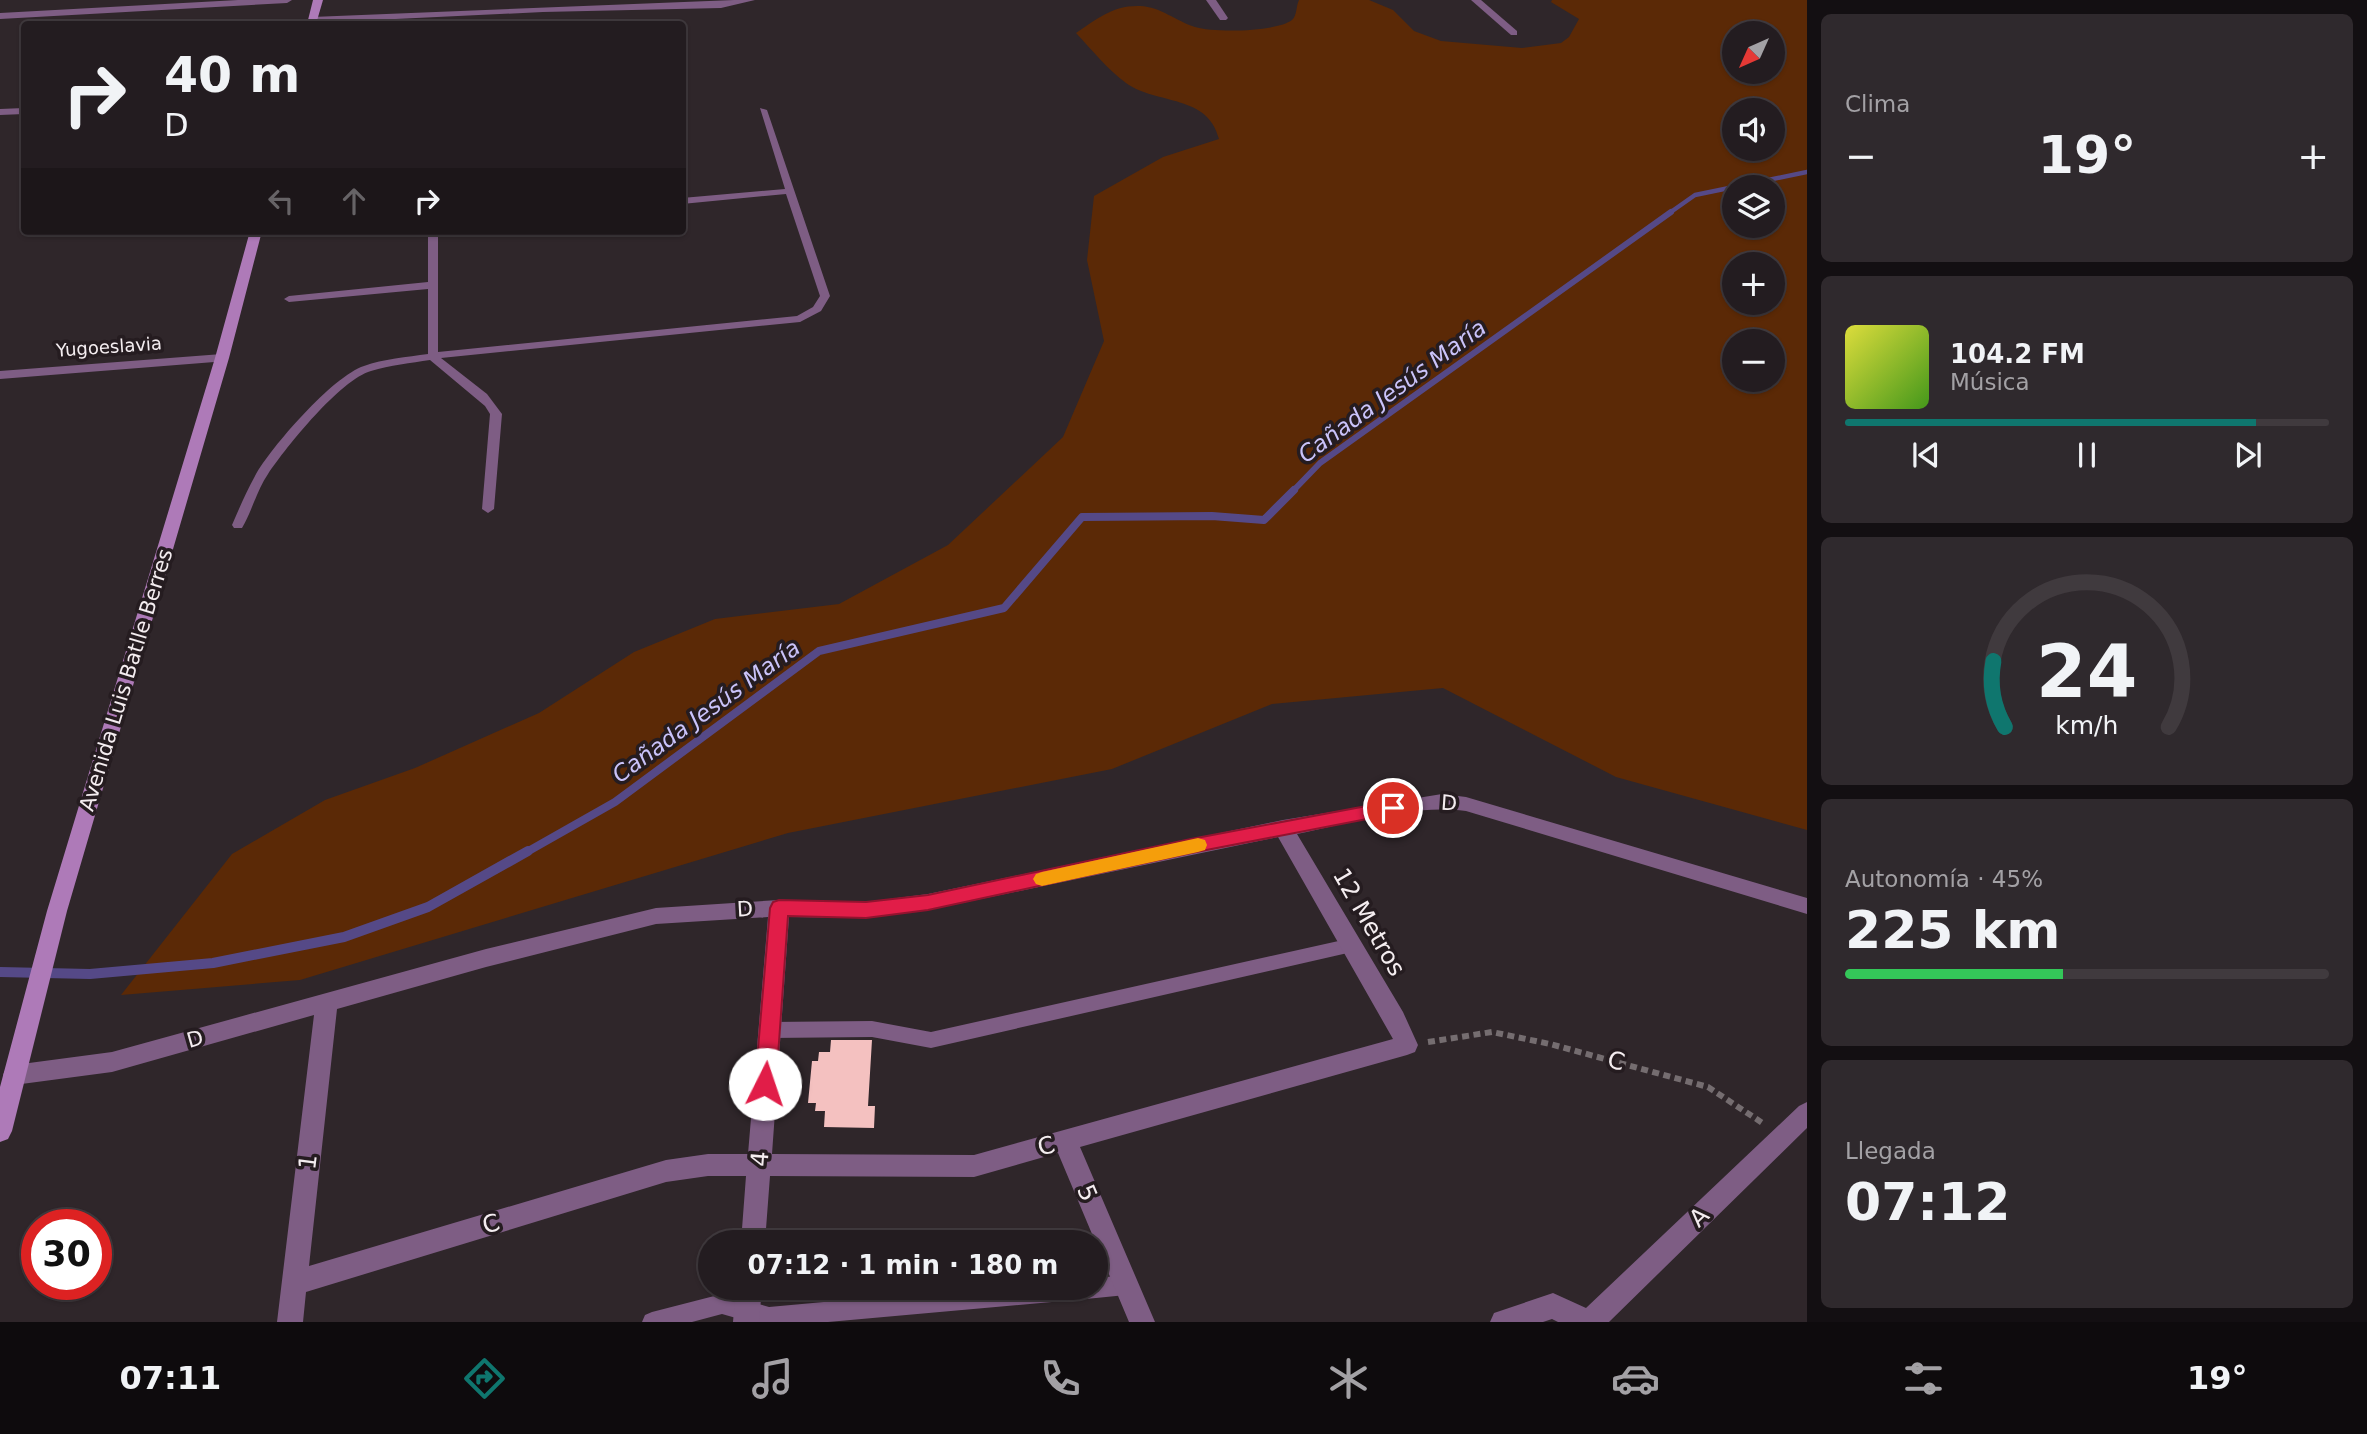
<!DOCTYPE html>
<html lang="es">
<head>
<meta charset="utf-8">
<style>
  :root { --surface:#231c20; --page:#2f292d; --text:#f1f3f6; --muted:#a3a1a5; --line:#403a3e; --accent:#0f766e }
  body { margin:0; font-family:"DejaVu Sans",sans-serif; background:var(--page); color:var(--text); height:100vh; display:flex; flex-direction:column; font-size:26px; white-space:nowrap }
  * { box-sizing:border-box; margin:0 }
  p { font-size:23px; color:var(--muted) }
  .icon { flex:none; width:38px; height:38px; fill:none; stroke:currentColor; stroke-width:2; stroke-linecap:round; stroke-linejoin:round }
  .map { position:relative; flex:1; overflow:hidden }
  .panel { display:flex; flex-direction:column; gap:14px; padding:14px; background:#130f12; width:560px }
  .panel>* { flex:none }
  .banner { position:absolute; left:21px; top:21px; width:665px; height:214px; border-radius:7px; box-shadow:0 2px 5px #0004,0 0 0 2px var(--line); background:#231c20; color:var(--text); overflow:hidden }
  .needle { width:46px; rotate:225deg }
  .fabs { position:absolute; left:1722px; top:21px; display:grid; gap:14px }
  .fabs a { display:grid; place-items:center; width:63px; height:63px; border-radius:50%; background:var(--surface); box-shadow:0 2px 5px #0004,0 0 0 2px var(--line); font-size:35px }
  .speed { position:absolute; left:21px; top:1209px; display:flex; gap:14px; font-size:35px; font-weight:700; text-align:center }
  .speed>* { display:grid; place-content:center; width:91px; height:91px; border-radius:50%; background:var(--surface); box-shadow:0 2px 5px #0004,0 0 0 2px var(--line); line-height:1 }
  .speed .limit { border:10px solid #d22; background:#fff; color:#111 }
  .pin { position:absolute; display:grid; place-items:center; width:60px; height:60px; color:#fff; margin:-30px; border:4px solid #fff; border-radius:50%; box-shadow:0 2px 7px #0007 }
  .me { position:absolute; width:77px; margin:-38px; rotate:4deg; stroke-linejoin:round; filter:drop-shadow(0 0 5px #0008) }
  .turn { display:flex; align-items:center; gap:24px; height:147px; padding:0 28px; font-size:32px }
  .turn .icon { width:91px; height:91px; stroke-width:2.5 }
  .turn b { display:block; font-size:49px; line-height:60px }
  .lanes { display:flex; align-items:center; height:66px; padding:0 28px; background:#0003; justify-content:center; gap:35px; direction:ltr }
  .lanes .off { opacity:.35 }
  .big { font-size:52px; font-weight:800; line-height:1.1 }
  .panel .card { flex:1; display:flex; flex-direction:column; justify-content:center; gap:10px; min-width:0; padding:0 24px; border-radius:10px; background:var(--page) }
  .panel .dial { align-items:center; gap:0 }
  .dial svg { height:182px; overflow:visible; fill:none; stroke:var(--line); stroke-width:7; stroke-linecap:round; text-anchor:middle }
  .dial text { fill:var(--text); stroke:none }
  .song { display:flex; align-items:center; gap:21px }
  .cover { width:84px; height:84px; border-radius:10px; background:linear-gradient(135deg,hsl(60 70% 55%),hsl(100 70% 35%)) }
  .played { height:7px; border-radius:4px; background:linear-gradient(90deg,var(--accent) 85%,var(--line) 85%) }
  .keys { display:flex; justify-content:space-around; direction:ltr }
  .heat { display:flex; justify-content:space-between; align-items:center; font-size:38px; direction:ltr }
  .charge { height:10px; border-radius:5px; background:linear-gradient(90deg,#34c759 45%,var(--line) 0) }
  .trip { position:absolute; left:698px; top:1230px; width:410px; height:70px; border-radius:35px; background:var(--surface); box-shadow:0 2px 5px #0004,0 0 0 2px var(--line); font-weight:800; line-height:70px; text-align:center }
  .menu { display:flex; height:112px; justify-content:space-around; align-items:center; background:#0e0b0d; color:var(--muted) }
  .menu .icon { width:49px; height:49px }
  .menu .selected { color:var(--accent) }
  .menu b { font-size:32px; color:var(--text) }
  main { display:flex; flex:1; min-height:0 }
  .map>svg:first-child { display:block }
</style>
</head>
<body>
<main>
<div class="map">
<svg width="1807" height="1322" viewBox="0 0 1807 1322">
  <rect width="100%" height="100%" fill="#2f262a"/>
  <path fill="#5b2906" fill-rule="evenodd" d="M1299 0H1369L1393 10 1414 31 1441 41 1522 48 1561 43 1569 37 1579 19 1551 2 1552 0H1807V830L1616 777 1443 688 1272 704 1112 769 788 833 300 980 121 995 232 854 325 800 415 768 539 713 634 652 715 619 839 604 948 545 1063 437 1104 341 1087 260 1094 196 1163 157 1219 139C1208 94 1157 105 1126 83 1108 70 1092 50 1076 33 1097 19 1113 5 1140 6 1161 7 1176 21 1195 27 1215 33 1276 32 1292 20 1297 16 1296 6 1299 0ZM1734 33H1773V72H1734ZM1734 110H1773V149H1734ZM1734 187H1773V226H1734ZM1734 264H1773V303H1734ZM1734 341H1773V380H1734Z"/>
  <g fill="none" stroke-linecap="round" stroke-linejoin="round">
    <polyline stroke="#554987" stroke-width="4.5" points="1668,214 1695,195 1807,172"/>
    <polyline stroke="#554987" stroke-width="6" points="1292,492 1320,463 1671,212"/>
    <polyline stroke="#554987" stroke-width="8" points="525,853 615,802 819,651 1004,608 1082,517 1212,516 1264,520 1294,490"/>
    <polyline stroke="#554987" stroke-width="10" points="0,972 90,974 213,963 344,937 428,907 528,851"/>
  </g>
  <polygon fill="#f4c1c0" points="831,1040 872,1040 868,1106 875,1106 874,1128 824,1127 825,1111 815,1111 816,1103 808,1103 812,1061 818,1061 819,1052 830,1052"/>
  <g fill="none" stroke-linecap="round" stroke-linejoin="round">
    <polyline stroke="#756d70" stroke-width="6" stroke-dasharray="7 4.5" stroke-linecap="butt" points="1428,1042 1492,1032 1550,1044 1708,1087 1764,1124"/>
    <g fill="#7e5d84" fill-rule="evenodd">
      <path d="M760 108 767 110 830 296 821 311 800 322 441 358 487 394 502 414 494 509 488 513 482 509 490 414 485 406 430 360C411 363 390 365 371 371 340 380 287 446 268 474 257 490 252 511 242 528H234L232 525C239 509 246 492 255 476 271 447 333 376 364 366 383 359 407 357 428 354V289L289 302 284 299 289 296 428 282V231H438V352L797 316 813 307 820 296 786 194 682 204V198L785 189Z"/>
      <polygon points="1352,938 1358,940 1360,945 1358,950 1352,952 931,1048 872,1037 770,1038 764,1035 761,1030 764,1025 770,1022 872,1021 931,1032"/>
      <polygon points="1126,1275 1133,1278 1136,1285 1133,1292 1126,1295 1096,1298 828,1322 750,1322 722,1314 692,1322 642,1322 645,1315 652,1312 722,1294 769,1307 977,1288 1096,1288 1096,1278"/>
    </g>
    <g fill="#7e5d84" fill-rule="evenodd">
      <polygon points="238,0 292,0 287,3 0,19 0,13"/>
      <polygon points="734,0 755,0 721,8 543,12 312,23 307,20 312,17"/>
      <polygon points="1206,0 1216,0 1228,18 1226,20 1220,20"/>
      <polygon points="1471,0 1481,0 1517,31 1517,35 1511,35"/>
      <polygon points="24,108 24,114 0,115 0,109"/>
      <polygon points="222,354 227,355 227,361 0,379 0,371"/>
      <path d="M1442 794 1466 797 1807 898V914L1466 811C1410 804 1351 823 1297 834L1403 1012 1418 1045 1415 1052 1407 1055 1080 1147 1155 1322H1129L1058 1153 974 1177 770 1176 765 1242H741L746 1176H708L666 1182 306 1292 303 1322H277L314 1015 112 1072 14 1085 6 1082 3 1075 6 1068 14 1065 112 1052 486 949 656 908 779 900 866 902 928 894 1283 820ZM1278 837 1393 1039 974 1155 772 1154 789 917 866 918 928 910ZM768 917 748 1154H708L666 1160 309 1266 337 1009 486 967 656 924Z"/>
      <polygon points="1807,1102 1807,1128 1609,1322 1558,1322 1552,1319 1543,1322 1490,1322 1494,1313 1553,1293 1586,1308 1799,1106"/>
      <polygon points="736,1288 762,1288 759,1322 733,1322"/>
    </g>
    <g fill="#ae7ab8" fill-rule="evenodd">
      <polygon points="313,0 323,0 316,24 307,24"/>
      <polygon points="250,231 262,231 229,358 67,911 12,1131 8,1139 0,1142 0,1087 47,911 215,358"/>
    </g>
  </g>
  <polygon fill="#e11d48" stroke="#92132f" stroke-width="2" points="1393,801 1399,803 1402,808 1399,813 1393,814 1191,853 928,910 866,918 788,916 776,1084 773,1091 765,1093 758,1091 755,1084 770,908 773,902 779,900 866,902 928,895 1191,839"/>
  <polygon fill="#f59e0b" points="1198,838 1205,840 1207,845 1205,850 1198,852 1042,886 1036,884 1033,879 1036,874 1042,872"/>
  <g text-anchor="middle" stroke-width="7" stroke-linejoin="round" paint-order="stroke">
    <g font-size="18" fill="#f4edf0" stroke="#251c20">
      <text transform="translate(109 347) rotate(-4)" y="6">Yugoeslavia</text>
    </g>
    <g font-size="21" fill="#f4edf0" stroke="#251c20">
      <text transform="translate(126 680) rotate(-73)" y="7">Avenida Luis Batlle Berres</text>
      <text transform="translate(1449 803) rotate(4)" y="7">D</text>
      <text transform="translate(745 909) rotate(-3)" y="7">D</text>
      <text transform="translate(195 1039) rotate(-16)" y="7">D</text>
    </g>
    <g font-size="23" font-style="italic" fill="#cac3fa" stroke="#251c20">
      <text transform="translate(1392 391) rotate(-36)" y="8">Cañada Jesús María</text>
      <text transform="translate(706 711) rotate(-36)" y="8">Cañada Jesús María</text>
    </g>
    <g font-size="24" fill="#f4edf0" stroke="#251c20">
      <text transform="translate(1369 922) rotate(60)" y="8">12 Metros</text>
      <text transform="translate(1616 1061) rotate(14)" y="8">C</text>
      <text transform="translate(1046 1146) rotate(-16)" y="8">C</text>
      <text transform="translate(760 1159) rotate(-85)" y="8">4</text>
      <text transform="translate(308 1162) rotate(-83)" y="8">1</text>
      <text transform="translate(1087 1193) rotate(67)" y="8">5</text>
      <text transform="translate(1699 1217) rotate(-44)" y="8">A</text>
      <text transform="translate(491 1224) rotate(-17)" y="8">C</text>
    </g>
  </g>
</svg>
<div class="fabs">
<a><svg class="needle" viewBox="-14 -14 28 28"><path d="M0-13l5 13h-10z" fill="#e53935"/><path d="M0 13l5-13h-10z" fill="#a3a1a5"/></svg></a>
<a><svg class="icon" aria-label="sound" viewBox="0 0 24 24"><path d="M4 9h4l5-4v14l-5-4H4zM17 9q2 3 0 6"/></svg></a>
<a><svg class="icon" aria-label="layers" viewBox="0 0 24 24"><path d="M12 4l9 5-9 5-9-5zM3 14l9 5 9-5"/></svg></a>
<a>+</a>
<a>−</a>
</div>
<div class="speed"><div class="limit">30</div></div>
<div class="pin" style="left:1393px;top:808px;background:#d93025"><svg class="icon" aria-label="arrive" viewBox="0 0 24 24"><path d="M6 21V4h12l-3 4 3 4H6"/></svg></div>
<svg class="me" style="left:765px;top:1084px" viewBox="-20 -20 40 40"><circle r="19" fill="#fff"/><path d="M0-13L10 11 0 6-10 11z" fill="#e11d48"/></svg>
<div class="trip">07:12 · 1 min · 180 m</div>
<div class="banner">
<div class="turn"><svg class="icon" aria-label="right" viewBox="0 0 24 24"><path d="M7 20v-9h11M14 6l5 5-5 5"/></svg><div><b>40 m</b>D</div></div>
<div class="lanes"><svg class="icon off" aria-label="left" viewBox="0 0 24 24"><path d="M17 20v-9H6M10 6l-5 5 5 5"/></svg><svg class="icon off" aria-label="ahead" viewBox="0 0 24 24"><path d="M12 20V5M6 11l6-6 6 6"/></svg><svg class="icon" aria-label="right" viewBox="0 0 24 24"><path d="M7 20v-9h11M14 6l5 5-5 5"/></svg></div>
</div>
</div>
<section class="panel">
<div class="card"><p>Clima</p>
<div class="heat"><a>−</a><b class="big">19°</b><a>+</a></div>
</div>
<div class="card">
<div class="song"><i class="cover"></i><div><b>104.2 FM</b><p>Música</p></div></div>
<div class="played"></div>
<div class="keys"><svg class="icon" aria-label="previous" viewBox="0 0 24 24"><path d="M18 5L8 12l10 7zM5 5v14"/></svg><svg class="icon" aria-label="pause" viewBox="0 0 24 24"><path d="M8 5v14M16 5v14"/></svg><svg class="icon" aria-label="next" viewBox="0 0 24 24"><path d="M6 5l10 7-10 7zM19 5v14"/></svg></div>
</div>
<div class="card dial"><svg viewBox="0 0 100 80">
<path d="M14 69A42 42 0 1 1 86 69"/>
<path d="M14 69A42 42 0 0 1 9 40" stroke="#0f766e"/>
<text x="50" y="56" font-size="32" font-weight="700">24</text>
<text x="50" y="72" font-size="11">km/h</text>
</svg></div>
<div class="card"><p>Autonomía · 45%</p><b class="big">225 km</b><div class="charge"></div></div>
<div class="card"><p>Llegada</p><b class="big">07:12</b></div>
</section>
</main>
<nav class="menu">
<b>07:11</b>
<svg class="icon selected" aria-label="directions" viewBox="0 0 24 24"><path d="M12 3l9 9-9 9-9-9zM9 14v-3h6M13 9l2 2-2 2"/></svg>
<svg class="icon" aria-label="music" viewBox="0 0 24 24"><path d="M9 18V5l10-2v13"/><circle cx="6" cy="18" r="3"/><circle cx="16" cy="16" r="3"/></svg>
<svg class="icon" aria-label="phone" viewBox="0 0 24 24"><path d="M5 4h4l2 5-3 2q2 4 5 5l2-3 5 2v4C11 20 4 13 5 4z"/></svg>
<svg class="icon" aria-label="climate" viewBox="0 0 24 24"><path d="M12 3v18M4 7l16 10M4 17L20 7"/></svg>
<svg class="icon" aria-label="car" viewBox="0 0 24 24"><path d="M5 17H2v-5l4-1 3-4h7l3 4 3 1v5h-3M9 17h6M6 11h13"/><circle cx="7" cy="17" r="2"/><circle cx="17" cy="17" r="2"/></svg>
<svg class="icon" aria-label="filters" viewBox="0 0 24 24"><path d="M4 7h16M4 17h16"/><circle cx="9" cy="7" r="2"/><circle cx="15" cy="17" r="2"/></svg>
<b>19°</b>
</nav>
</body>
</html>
